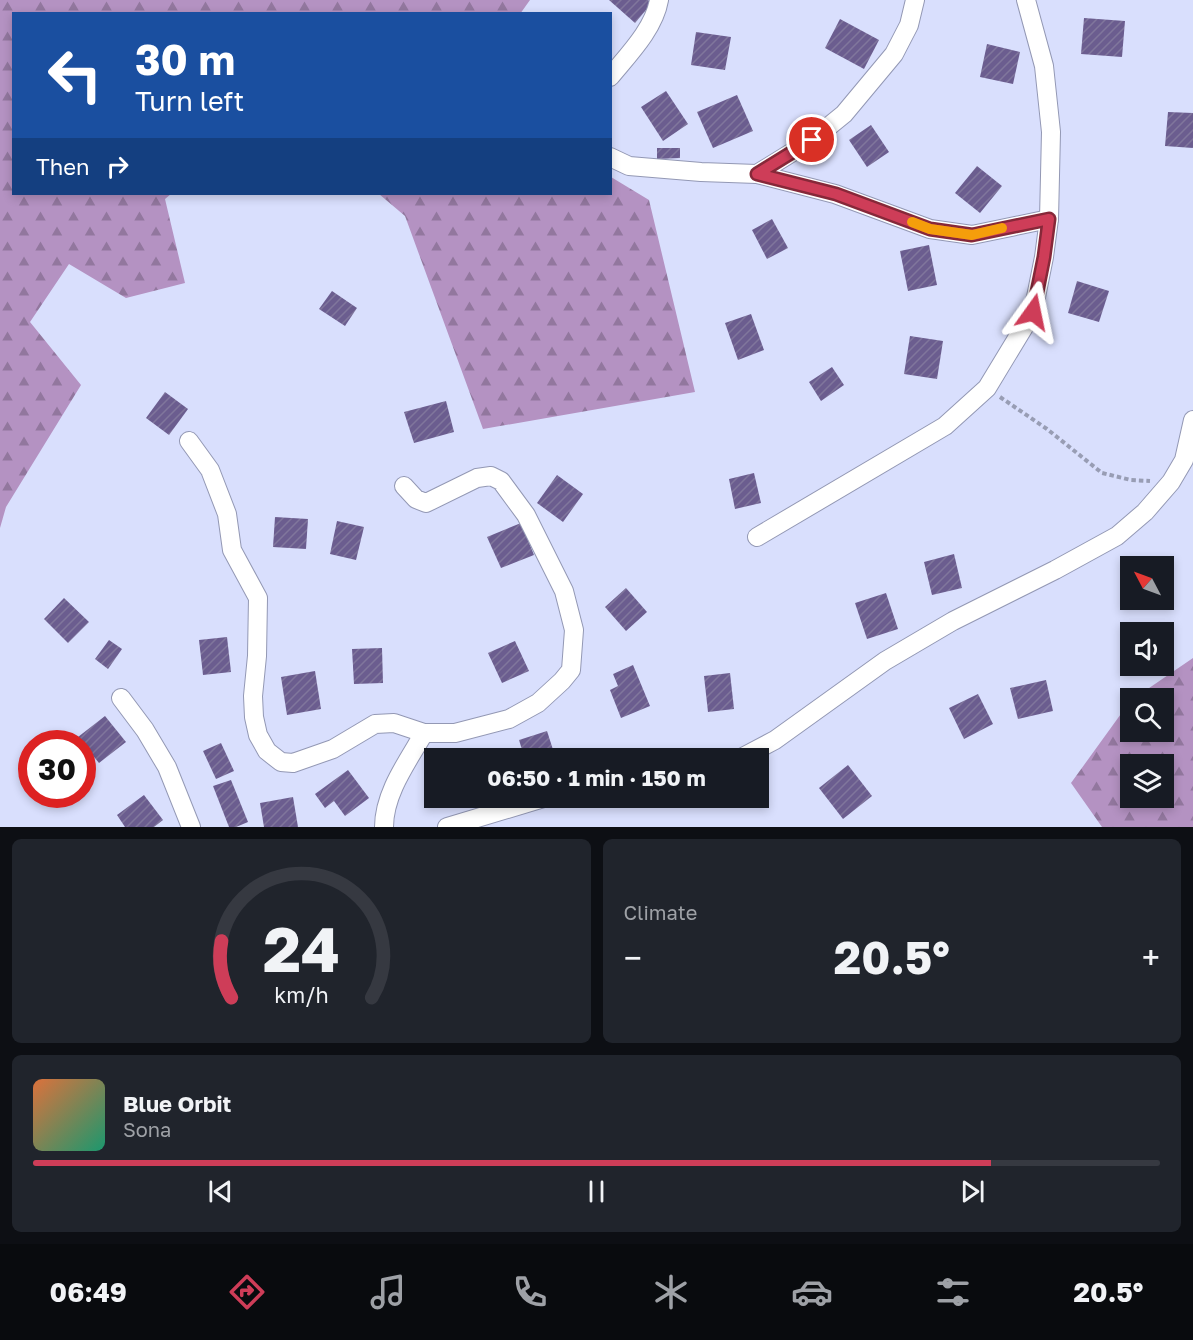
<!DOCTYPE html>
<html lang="en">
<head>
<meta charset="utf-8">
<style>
  :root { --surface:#171b24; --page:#20242c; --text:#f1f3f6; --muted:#9ea1a6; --line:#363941; --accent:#ce3d58 }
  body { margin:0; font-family:"Golos Text",sans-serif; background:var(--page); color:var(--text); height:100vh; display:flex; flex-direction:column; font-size:22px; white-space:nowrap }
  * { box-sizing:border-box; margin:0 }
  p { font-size:20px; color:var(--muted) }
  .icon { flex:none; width:33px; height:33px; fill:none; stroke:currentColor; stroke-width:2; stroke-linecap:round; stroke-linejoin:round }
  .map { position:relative; height:827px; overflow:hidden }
  .details { display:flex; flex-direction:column; gap:12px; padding:12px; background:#0d0f14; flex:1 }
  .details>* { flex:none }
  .guide { position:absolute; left:12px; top:12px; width:600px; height:183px; border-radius:0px; box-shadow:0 3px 9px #0003; background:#1a4fa0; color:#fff; overflow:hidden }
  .needle { width:39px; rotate:311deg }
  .tools { position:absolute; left:1120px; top:556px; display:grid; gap:12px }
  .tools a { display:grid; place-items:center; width:54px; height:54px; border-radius:0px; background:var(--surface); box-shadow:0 3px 9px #0003; font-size:30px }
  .speed { position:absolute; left:18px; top:730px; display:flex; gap:12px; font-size:30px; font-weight:700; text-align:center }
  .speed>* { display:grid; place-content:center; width:78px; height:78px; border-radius:50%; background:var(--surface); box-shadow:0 3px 9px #0003; line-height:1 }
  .speed .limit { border:9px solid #d22; background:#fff; color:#111 }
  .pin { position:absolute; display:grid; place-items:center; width:51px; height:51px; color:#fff; margin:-26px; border:3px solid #fff; border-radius:50%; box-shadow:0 2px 6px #0007 }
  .me { position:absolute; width:66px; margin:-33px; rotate:12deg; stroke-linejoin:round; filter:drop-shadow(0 0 4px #0008) }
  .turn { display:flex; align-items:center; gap:21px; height:126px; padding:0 24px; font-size:27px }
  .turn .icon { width:78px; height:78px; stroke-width:2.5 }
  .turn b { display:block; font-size:42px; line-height:51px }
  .then { display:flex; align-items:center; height:57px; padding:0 24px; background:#0003; gap:12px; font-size:22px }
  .big { font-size:45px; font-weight:700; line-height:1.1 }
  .details .widget { flex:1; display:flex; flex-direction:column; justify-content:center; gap:9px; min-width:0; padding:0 21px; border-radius:9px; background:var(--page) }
  .details .dial { align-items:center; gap:0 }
  .dial svg { height:156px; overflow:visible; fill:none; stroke:var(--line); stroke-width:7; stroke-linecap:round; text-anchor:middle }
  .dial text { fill:var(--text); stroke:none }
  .song { display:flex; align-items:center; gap:18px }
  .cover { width:72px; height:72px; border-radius:9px; background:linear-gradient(135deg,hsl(20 70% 55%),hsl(160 70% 35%)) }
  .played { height:6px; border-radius:3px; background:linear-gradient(90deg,var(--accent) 85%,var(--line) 85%) }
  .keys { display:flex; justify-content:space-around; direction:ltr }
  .heat { display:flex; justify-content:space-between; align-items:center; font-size:33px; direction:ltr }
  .details .tiles { flex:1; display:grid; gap:12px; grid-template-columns:1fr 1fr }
  .widget:last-child { grid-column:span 2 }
  .trip { position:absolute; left:424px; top:748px; width:345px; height:60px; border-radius:0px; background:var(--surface); box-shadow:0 3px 9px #0003; font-weight:700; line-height:60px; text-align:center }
  .dock { display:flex; height:96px; justify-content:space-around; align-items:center; background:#090b0e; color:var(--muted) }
  .dock .icon { width:42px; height:42px }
  .dock .on { color:var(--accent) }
  .dock b { font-size:27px; color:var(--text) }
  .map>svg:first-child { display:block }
</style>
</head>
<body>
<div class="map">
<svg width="1193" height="827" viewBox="0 0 1193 827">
  <defs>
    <pattern id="forest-firs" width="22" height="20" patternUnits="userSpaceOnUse" patternTransform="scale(1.5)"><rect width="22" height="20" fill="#b492c2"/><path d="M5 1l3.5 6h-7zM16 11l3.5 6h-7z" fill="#92779e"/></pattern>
    <pattern id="building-hatch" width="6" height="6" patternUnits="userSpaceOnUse" patternTransform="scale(1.5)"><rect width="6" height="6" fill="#6b5d8f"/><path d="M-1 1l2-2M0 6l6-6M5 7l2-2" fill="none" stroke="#80769c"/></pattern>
  </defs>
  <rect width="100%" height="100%" fill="#d9dffd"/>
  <g fill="url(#forest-firs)" fill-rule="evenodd">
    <polygon points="0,0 530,0 520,14 14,14 14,194 171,194 165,199 185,283 126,298 69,264 30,322 81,385 6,507 0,528"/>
    <polygon points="611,177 649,200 695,392 483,429 405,216 379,194 610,194"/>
    <path d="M1193 658V827H1102L1071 783 1131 700V732H1164V699H1133ZM1131 765H1164V798H1131Z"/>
  </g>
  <g fill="url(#building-hatch)">
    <polygon points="609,0 648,0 652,3 635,23"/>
    <polygon points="1084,18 1125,21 1122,57 1081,54"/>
    <polygon points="840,19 879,40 864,69 825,48"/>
    <polygon points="696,32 731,37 725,70 691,65"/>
    <polygon points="987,44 1020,52 1013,84 980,77"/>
    <polygon points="666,91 688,124 663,141 641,107"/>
    <polygon points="737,95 753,131 713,148 697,112"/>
    <polygon points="1168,112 1193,113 1193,148 1165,146"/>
    <polygon points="871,125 889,152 867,167 849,140"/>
    <polygon points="657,148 680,148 680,158 657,159"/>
    <polygon points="977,166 1002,186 980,213 955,193"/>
    <polygon points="772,219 788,248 767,259 752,230"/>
    <polygon points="929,245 937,285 908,291 900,251"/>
    <polygon points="1077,281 1109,291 1099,322 1068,313"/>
    <polygon points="332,291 357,308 345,326 319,309"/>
    <polygon points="751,314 764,350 738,360 725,323"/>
    <polygon points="910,336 943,341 937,379 904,374"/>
    <polygon points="832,367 844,385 821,401 809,382"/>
    <polygon points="165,392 188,409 169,435 146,418"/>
    <polygon points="446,401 454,432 414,443 404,412"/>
    <polygon points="754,473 761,503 735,509 729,479"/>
    <polygon points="557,475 583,494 563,522 537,503"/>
    <polygon points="275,517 308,519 306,549 273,547"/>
    <polygon points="337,521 364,527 356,560 330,554"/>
    <polygon points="521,523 534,555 501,568 487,537"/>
    <polygon points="954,554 962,588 932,595 924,562"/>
    <polygon points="626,588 647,612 626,631 605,607"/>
    <polygon points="886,593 898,629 867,639 855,603"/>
    <polygon points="64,598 89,622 68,643 44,619"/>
    <polygon points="227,637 231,672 203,675 199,640"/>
    <polygon points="109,640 122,649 108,669 95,659"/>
    <polygon points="515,641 529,671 502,683 488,653"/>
    <polygon points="382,648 383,683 354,684 352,649"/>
    <polygon points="633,665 650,706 621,718 610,690 618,686 613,674"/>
    <polygon points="315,671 321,709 287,715 281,677"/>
    <polygon points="730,673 734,709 708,712 704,676"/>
    <polygon points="1046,680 1053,711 1018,719 1010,688"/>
    <polygon points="978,694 993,724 964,739 949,708"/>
    <polygon points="105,716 126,742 99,763 78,737"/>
    <polygon points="547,731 556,759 525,759 519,740"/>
    <polygon points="221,743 234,771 216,779 203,751"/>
    <polygon points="848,765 872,796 843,819 819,788"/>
    <polygon points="348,770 369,798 345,816 334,801 325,808 315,794"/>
    <polygon points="231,780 248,822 236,827 229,827 213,786"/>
    <polygon points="144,795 163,820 154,827 125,827 117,815"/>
    <polygon points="293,797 298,827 264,827 260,803"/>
  </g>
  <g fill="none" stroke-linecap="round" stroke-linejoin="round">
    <g stroke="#9398b4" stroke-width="20">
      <g id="minor">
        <path d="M610 77C628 55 654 29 659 0"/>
        <polyline points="610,157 629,166 701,172 757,174 835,194 930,229 972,235 1049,219"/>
        <polyline points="757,174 812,140 844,114 894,54 909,25 915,0"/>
        <polyline points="189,441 210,470 227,514 232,550 258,598 257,656 253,696 254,717 258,735 267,751 281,762 293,763 333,749 375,724 394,723 424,733 455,733 509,719 538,703 562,681 571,670 574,630 564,591 526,515 501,481 491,476 477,478 426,503 416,499 404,486"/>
        <polyline points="757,537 945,426 987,388 1033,312 1044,257 1049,219 1051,132 1044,66 1026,0"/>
        <polyline points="121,698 145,730 167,767 191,827"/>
        <polyline points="739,759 775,740 885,661 953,621 1055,570 1117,536 1145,512 1171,482 1184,460 1193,420"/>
        <path d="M384 827C384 793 408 761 424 733"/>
        <polyline points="447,827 544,798"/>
      </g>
    </g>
    <polyline stroke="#989db4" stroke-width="4" stroke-dasharray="4.5 3" stroke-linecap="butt" points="1000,397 1047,429 1102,473 1131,480 1150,481"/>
    <use href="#minor" stroke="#fff" stroke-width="18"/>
  </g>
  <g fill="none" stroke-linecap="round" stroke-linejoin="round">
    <g stroke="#862839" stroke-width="15">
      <polyline id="route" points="812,140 757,174 836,194 930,229 972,235 1049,219 1044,257 1033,312"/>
    </g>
    <use href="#route" stroke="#ce3d58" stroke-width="10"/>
    <polyline stroke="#f59e0b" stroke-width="10" points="912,222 930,229 972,235 1002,228"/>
  </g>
</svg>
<div class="tools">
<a><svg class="needle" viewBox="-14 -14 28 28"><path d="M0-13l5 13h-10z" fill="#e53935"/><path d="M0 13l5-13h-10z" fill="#9ea1a6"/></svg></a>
<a><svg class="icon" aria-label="sound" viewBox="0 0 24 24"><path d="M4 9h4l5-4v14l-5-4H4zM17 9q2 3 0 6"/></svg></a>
<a><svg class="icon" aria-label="search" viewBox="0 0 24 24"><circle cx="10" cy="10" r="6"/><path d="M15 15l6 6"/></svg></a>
<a><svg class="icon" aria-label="layers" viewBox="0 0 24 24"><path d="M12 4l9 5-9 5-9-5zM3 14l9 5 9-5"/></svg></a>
</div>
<div class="speed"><div class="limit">30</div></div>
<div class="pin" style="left:812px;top:140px;background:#d93025"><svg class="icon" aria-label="arrive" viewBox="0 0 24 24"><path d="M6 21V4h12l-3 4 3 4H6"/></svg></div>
<svg class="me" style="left:1033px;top:312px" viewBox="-20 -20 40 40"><path d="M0-17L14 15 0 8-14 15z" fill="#ce3d58" stroke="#fff" stroke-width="4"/></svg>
<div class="trip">06:50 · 1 min · 150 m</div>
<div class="guide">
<div class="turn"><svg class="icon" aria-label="left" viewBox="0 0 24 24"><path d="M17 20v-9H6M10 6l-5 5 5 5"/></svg><div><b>30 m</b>Turn left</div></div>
<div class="then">Then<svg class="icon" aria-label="right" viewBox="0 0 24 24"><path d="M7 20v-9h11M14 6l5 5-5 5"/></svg></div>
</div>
</div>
<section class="details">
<div class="tiles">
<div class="widget dial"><svg viewBox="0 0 100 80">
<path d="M14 69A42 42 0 1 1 86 69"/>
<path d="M14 69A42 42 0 0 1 9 40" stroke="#ce3d58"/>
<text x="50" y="56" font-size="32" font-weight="700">24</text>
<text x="50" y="72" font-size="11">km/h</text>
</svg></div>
<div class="widget"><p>Climate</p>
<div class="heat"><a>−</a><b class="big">20.5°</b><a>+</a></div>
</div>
<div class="widget">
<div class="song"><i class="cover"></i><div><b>Blue Orbit</b><p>Sona</p></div></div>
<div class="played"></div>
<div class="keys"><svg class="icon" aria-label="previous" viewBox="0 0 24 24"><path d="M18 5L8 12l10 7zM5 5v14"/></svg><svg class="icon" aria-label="pause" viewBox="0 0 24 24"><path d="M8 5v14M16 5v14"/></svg><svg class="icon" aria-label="next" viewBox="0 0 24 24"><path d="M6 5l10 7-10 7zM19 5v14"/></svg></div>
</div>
</div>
</section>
<nav class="dock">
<b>06:49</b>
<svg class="icon on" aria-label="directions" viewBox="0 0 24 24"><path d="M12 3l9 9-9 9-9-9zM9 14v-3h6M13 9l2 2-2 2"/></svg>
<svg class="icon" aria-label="music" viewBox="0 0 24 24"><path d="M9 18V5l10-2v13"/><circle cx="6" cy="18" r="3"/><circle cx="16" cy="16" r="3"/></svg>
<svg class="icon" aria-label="phone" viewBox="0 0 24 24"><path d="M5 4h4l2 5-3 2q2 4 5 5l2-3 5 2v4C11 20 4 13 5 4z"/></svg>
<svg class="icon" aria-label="climate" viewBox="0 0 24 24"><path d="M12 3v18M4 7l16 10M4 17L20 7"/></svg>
<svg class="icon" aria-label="car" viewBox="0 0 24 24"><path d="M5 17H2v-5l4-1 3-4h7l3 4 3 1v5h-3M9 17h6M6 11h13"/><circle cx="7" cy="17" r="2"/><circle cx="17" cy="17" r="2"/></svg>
<svg class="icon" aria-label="filters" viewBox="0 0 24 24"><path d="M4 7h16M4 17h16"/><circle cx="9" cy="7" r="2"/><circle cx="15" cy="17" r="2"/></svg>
<b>20.5°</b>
</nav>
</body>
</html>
